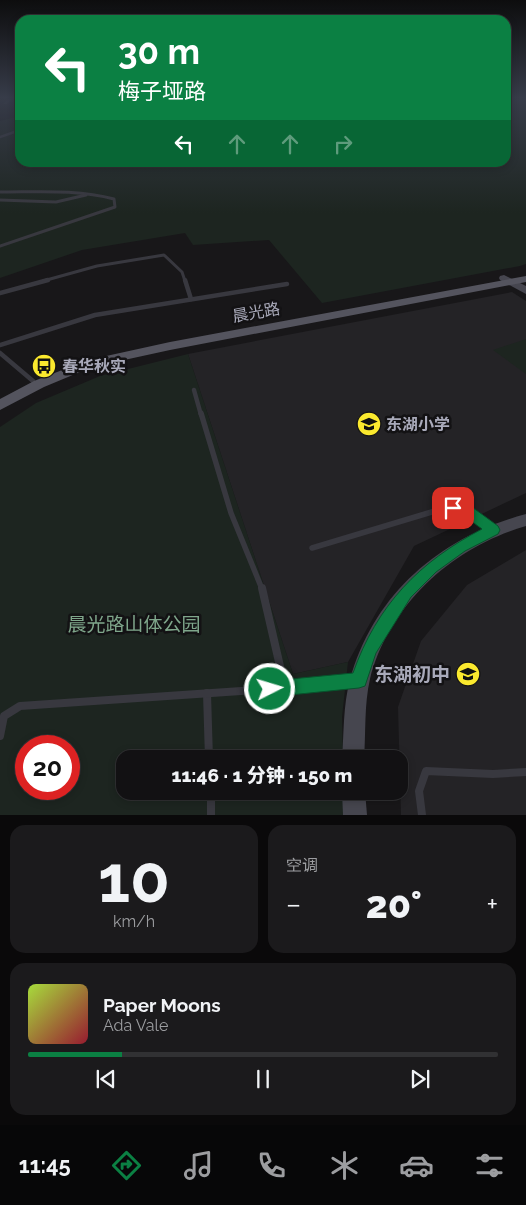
<!DOCTYPE html>
<html lang="zh">
<head>
<meta charset="utf-8">
<style>
  :root { --surface:#121113; --page:#1b1a1c; --text:#f1f3f6; --muted:#9c9da0; --line:#313133; --accent:#0b8043 }
  body { margin:0; font-family:Raleway,"Noto Sans SC",sans-serif; background:var(--page); color:var(--text); height:100vh; display:flex; flex-direction:column; font-size:19px; white-space:nowrap }
  * { box-sizing:border-box; margin:0 }
  p { font-size:16px; color:var(--muted) }
  .icon { flex:none; width:28px; height:28px; fill:none; stroke:currentColor; stroke-width:2; stroke-linecap:round; stroke-linejoin:round }
  .map { position:relative; height:815px; overflow:hidden }
  .panel { display:flex; flex-direction:column; gap:10px; padding:10px; background:#0a090a; flex:1 }
  .panel>* { flex:none }
  .banner { position:absolute; left:15px; top:15px; width:496px; height:152px; border-radius:15px; box-shadow:0 2px 8px #0003,0 0 0 1px var(--line); background:#0b8043; color:#fff; overflow:hidden }
  .speed { position:absolute; left:15px; top:735px; display:flex; gap:10px; font-size:25px; font-weight:700; text-align:center }
  .speed>* { display:grid; place-content:center; width:65px; height:65px; border-radius:50%; background:var(--surface); box-shadow:0 2px 8px #0003,0 0 0 1px var(--line); line-height:1 }
  .speed .limit { border:8px solid #d22; background:#fff; color:#111 }
  .pin { position:absolute; display:grid; place-items:center; width:42px; height:42px; color:#fff; margin:-21px; border-radius:10px; box-shadow:0 2px 8px #0006 }
  .me { position:absolute; width:55px; margin:-28px; rotate:85deg; stroke-linejoin:round; filter:drop-shadow(0 0 4px #0008) }
  .turn { display:flex; align-items:center; gap:18px; height:105px; padding:0 20px; font-size:22px }
  .turn .icon { width:65px; height:65px; stroke-width:2.5 }
  .turn b { display:block; font-size:35px; line-height:42px }
  .lanes { display:flex; align-items:center; height:48px; padding:0 20px; background:#0003; justify-content:center; gap:25px; direction:ltr }
  .lanes .off { opacity:.35 }
  .big { font-size:38px; font-weight:800; line-height:1.1 }
  .panel .card { flex:1; display:flex; flex-direction:column; justify-content:center; gap:8px; min-width:0; padding:0 18px; border-radius:15px; background:var(--page) }
  .panel .dial { align-items:center; gap:0 }
  .dial b { font-size:65px; line-height:1 }
  .song { display:flex; align-items:center; gap:15px }
  .cover { width:60px; height:60px; border-radius:8px; background:linear-gradient(135deg,hsl(80 70% 55%),hsl(350 70% 35%)) }
  .played { height:5px; border-radius:2px; background:linear-gradient(90deg,var(--accent) 20%,var(--line) 20%) }
  .keys { display:flex; justify-content:space-around; direction:ltr }
  .heat { display:flex; justify-content:space-between; align-items:center; font-size:28px; direction:ltr }
  .panel .tiles { flex:1; display:grid; gap:10px; grid-template-columns:1fr 1fr }
  .card:last-child { grid-column:span 2 }
  .trip { position:absolute; left:116px; top:750px; width:292px; height:50px; border-radius:15px; background:var(--surface); box-shadow:0 2px 8px #0003,0 0 0 1px var(--line); font-weight:800; line-height:50px; text-align:center }
  .dock { display:flex; height:80px; justify-content:space-around; align-items:center; background:#070708; color:var(--muted) }
  .dock .icon { width:35px; height:35px }
  .dock .active { color:var(--accent) }
  .dock b { font-size:22px; color:var(--text) }
  .map>svg:first-child { display:block }
</style>
</head>
<body>
<div class="map">
<svg width="526" height="815" viewBox="0 0 526 815">
  <rect width="100%" height="100%" fill="#181719"/>
  <g fill="#242326">
    <polygon points="512,292 526,301 526,493 414,546 348,662 293,674 188,354"/>
    <polygon points="526,550 526,815 401,815 398,707 421,641 467,585"/>
  </g>
  <g fill="#1d2520" fill-rule="evenodd">
    <polygon points="517,99 526,99 526,264 520,266 322,303 269,240 193,245 185,233 82,250 0,278 0,121 20,116 20,162 506,162 506,102"/>
    <polygon points="526,339 526,374 493,350"/>
    <path d="M188 354 293 674 348 662 342 717 343 759H125V791H343V815H0V427L36 403 100 376ZM26 746H69V789H26Z"/>
  </g>
  <g fill="none" stroke-linecap="round" stroke-linejoin="round">
    <polyline stroke="#38383f" stroke-width="2.5" points="0,137 20,130"/>
    <g stroke="#38383f" stroke-width="3">
      <path d="M0 192C38 192 78 189 114 199L115 207 0 246"/>
      <polyline points="0,200 56,202 86,195"/>
      <polyline points="43,281 97,266 164,255 182,272 185,281"/>
    </g>
    <g stroke="#38383f" stroke-width="4.5">
      <polyline points="185,280 191,299"/>
      <polyline points="0,293 48,280"/>
      <polyline points="0,345 95,315 287,284"/>
      <polyline points="0,353 33,381"/>
      <polyline points="194,390 201,415"/>
    </g>
    <g stroke="#38383f" stroke-width="5.5">
      <polyline points="201,413 231,513 262,589"/>
      <path d="M312 548 435 511C463 508 472 514 493 530"/>
    </g>
    <g stroke="#38383f" stroke-width="8">
      <polyline points="262,588 285,688"/>
      <polyline points="207,693 209,759"/>
      <polyline points="0,736 4,716 20,706 285,688 356,680"/>
      <polyline points="211,791 211,815"/>
      <polyline points="422,815 419,791 426,771 493,774 526,772"/>
    </g>
    <polygon fill="#38383f" fill-rule="evenodd" points="8,99 12,99 7,104 3,104"/>
    <g fill="#46464f" fill-rule="evenodd">
      <polygon points="504,275 526,286 526,294 500,280 499,278 500,276"/>
      <path d="M526 514V526C453 547 389 604 370 679 364 705 366 732 364 759H342C344 733 343 705 350 680 374 593 441 537 526 514Z"/>
      <polygon points="342,791 365,791 367,815 343,815"/>
    </g>
    <polygon fill="#54545e" fill-rule="evenodd" points="526,276 526,282 170,350 92,367 44,387 0,410 0,399 34,381 88,360 170,342"/>
  </g>
  <linearGradient id="sky" x2="0" y2="1"><stop stop-color="#0d0d0e"/><stop offset="0.46" stop-color="#373c49"/><stop offset="1" stop-color="#373c49" stop-opacity="0"/></linearGradient>
  <rect width="526" height="213" fill="url(#sky)"/>
  <path fill="#0b8043" stroke="#07532c" d="M453 503 472 507 498 526 500 530 498 534 465 551 436 572 411 597 376 653 365 686 359 688 270 697 264 694 262 689 264 683 270 681 353 673C377 605 419 562 482 529L463 515 448 512 446 508 448 505Z"/>
  <defs>
    <g id="bus-disc" transform="scale(1.25)"><circle r="9.5" fill="#fbe92e" stroke="#131214"/><path d="M-5-6H5V4H4V6H2V4H-2V6H-4V4H-5ZM-3.5-4V0h7V-4ZM-3.5 1.2v1.5H-2V1.2ZM2 1.2v1.5H3.5V1.2Z" fill="#111"/></g>
    <g id="school-disc" transform="scale(1.25)"><circle r="9.5" fill="#fbe92e" stroke="#131214"/><path d="M0-5L7-2L0 1L-7-2ZM-4 1L0 2.5L4 1V4Q0 6-4 4Z" fill="#111"/></g>
  </defs>
  <g fill-rule="evenodd">
    <use href="#bus-disc" x="44" y="366"/>
    <use href="#school-disc" x="369" y="424"/>
    <use href="#school-disc" x="468" y="674"/>
  </g>
  <g text-anchor="middle" stroke-width="5" stroke-linejoin="round" paint-order="stroke">
    <g font-size="16" fill="#a9aaba" stroke="#131214">
      <text transform="translate(256 312) rotate(-10)" y="6">晨光路</text>
    </g>
    <g font-size="16" font-weight="bold" fill="#a9aaba" stroke="#131214" text-anchor="start">
      <text x="62" y="372">春华秋实</text>
      <text x="386" y="430">东湖小学</text>
    </g>
    <g font-size="19" fill="#7fa68b" stroke="#131214">
      <text x="134" y="631">晨光路山体公园</text>
    </g>
    <g font-size="19" font-weight="bold" fill="#a9aaba" stroke="#131214" text-anchor="end">
      <text x="450" y="681">东湖初中</text>
    </g>
  </g>
</svg>
<div class="speed"><div class="limit">20</div></div>
<div class="pin" style="left:453px;top:508px;background:#d93025"><svg class="icon" aria-label="arrive" viewBox="0 0 24 24"><path d="M6 21V4h12l-3 4 3 4H6"/></svg></div>
<svg class="me" style="left:270px;top:689px" viewBox="-20 -20 40 40"><circle r="17" fill="#0b8043" stroke="#fff" stroke-width="3"/><path d="M0-11L8 9 0 5-8 9z" fill="#fff"/></svg>
<div class="trip">11:46 · 1 分钟 · 150 m</div>
<div class="banner">
<div class="turn"><svg class="icon" aria-label="left" viewBox="0 0 24 24"><path d="M17 20v-9H6M10 6l-5 5 5 5"/></svg><div><b>30 m</b>梅子垭路</div></div>
<div class="lanes"><svg class="icon" aria-label="left" viewBox="0 0 24 24"><path d="M17 20v-9H6M10 6l-5 5 5 5"/></svg><svg class="icon off" aria-label="ahead" viewBox="0 0 24 24"><path d="M12 20V5M6 11l6-6 6 6"/></svg><svg class="icon off" aria-label="ahead" viewBox="0 0 24 24"><path d="M12 20V5M6 11l6-6 6 6"/></svg><svg class="icon off" aria-label="right" viewBox="0 0 24 24"><path d="M7 20v-9h11M14 6l5 5-5 5"/></svg></div>
</div>
</div>
<section class="panel">
<div class="tiles">
<div class="card dial"><b>10</b><p>km/h</p></div>
<div class="card"><p>空调</p>
<div class="heat"><a>−</a><b class="big">20°</b><a>+</a></div>
</div>
<div class="card">
<div class="song"><i class="cover"></i><div><b>Paper Moons</b><p>Ada Vale</p></div></div>
<div class="played"></div>
<div class="keys"><svg class="icon" aria-label="previous" viewBox="0 0 24 24"><path d="M18 5L8 12l10 7zM5 5v14"/></svg><svg class="icon" aria-label="pause" viewBox="0 0 24 24"><path d="M8 5v14M16 5v14"/></svg><svg class="icon" aria-label="next" viewBox="0 0 24 24"><path d="M6 5l10 7-10 7zM19 5v14"/></svg></div>
</div>
</div>
</section>
<nav class="dock">
<b>11:45</b>
<svg class="icon active" aria-label="directions" viewBox="0 0 24 24"><path d="M12 3l9 9-9 9-9-9zM9 14v-3h6M13 9l2 2-2 2"/></svg>
<svg class="icon" aria-label="music" viewBox="0 0 24 24"><path d="M9 18V5l10-2v13"/><circle cx="6" cy="18" r="3"/><circle cx="16" cy="16" r="3"/></svg>
<svg class="icon" aria-label="phone" viewBox="0 0 24 24"><path d="M5 4h4l2 5-3 2q2 4 5 5l2-3 5 2v4C11 20 4 13 5 4z"/></svg>
<svg class="icon" aria-label="climate" viewBox="0 0 24 24"><path d="M12 3v18M4 7l16 10M4 17L20 7"/></svg>
<svg class="icon" aria-label="car" viewBox="0 0 24 24"><path d="M5 17H2v-5l4-1 3-4h7l3 4 3 1v5h-3M9 17h6M6 11h13"/><circle cx="7" cy="17" r="2"/><circle cx="17" cy="17" r="2"/></svg>
<svg class="icon" aria-label="filters" viewBox="0 0 24 24"><path d="M4 7h16M4 17h16"/><circle cx="9" cy="7" r="2"/><circle cx="15" cy="17" r="2"/></svg>
</nav>
</body>
</html>
